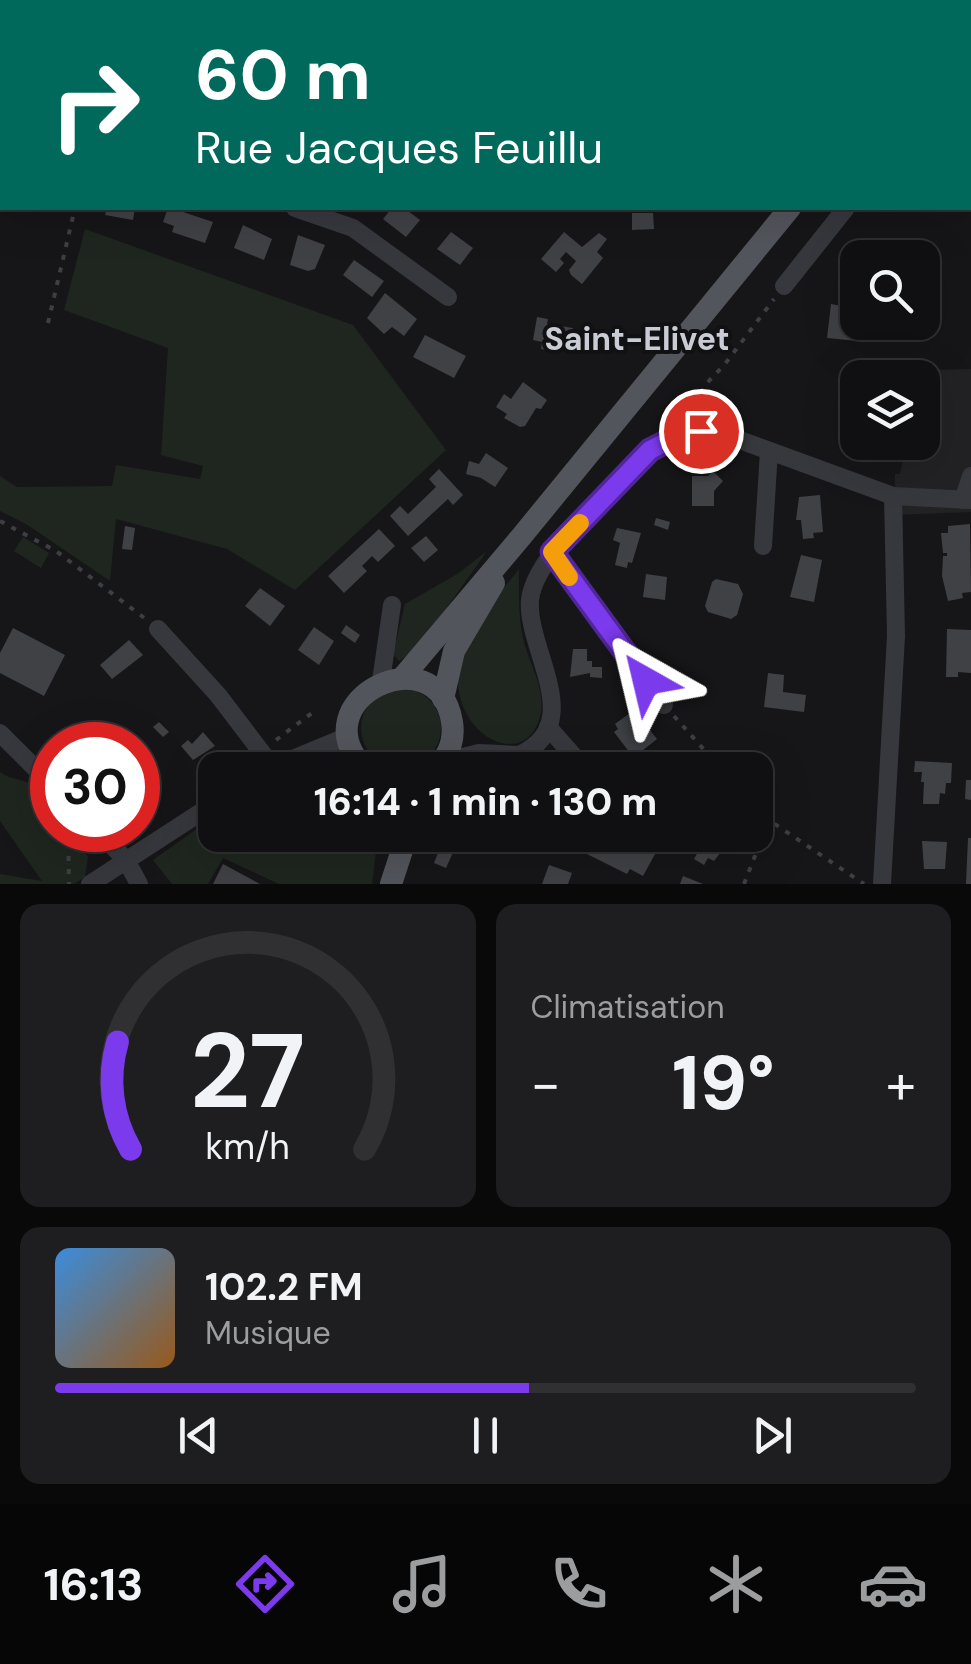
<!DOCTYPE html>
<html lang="fr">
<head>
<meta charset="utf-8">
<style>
  :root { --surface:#101012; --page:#1e1e20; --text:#f1f3f6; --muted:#9c9d9f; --line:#303032; --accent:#7c3aed }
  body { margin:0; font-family:"DM Sans",sans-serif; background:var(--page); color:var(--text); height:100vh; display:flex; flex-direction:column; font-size:38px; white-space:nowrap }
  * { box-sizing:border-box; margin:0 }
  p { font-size:32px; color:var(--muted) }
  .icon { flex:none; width:55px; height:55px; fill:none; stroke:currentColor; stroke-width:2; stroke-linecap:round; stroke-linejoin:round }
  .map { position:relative; height:884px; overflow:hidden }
  .sheet { display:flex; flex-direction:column; gap:20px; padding:20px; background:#09090a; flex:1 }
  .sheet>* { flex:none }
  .hud { position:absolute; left:0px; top:0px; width:972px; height:210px; box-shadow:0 10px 40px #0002,0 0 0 2px var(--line); background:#00695c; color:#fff; overflow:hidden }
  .fabs { position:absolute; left:840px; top:240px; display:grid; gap:20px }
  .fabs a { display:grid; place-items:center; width:100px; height:100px; border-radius:20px; background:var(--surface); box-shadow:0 10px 40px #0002,0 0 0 2px var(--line); font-size:50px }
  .speed { position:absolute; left:30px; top:722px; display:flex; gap:20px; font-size:50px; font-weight:700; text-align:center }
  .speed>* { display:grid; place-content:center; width:130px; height:130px; border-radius:50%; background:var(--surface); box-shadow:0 10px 40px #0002,0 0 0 2px var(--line); line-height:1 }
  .speed .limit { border:15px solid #d22; background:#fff; color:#111 }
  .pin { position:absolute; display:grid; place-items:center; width:85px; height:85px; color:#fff; margin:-42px; border:5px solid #fff; border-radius:50%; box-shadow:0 2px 10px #0007 }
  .me { position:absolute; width:110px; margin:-55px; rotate:323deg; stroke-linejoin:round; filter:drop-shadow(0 0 8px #0008) }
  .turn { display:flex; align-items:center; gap:35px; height:210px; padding:0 30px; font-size:45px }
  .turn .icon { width:130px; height:130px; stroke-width:2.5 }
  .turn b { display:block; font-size:70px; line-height:85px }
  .big { font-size:75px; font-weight:800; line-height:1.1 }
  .sheet .card { flex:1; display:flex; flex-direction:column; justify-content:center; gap:15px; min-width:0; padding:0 35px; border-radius:20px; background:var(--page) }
  .sheet .dial { align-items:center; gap:0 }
  .dial svg { height:260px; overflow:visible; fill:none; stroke:var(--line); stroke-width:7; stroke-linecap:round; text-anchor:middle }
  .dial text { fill:var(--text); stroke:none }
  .song { display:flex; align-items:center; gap:30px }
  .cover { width:120px; height:120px; border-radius:15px; background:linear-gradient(135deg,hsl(210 70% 55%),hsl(30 70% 35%)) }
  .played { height:10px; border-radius:5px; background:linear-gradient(90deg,var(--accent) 55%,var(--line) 55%) }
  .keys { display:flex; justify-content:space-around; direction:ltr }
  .heat { display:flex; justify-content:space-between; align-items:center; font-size:55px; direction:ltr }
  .sheet .tiles { flex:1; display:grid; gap:20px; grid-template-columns:1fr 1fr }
  .card:last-child { grid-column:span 2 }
  .trip { position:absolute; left:198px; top:752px; width:575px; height:100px; border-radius:20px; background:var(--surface); box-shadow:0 10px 40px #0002,0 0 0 2px var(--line); font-weight:800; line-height:100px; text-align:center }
  .menu { display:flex; height:160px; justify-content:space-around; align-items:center; background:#060607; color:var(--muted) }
  .menu .icon { width:70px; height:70px }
  .menu .selected { color:var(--accent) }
  .menu b { font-size:45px; color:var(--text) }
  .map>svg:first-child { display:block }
</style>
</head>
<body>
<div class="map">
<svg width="971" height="884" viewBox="0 0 971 884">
  <rect width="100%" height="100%" fill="#161618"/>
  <polygon fill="#222225" points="971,369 971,512 894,515 895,474 900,474 907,443 922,442 924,370"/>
  <g fill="#1e261f">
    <polygon points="85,229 353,325 446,450 295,590 227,549 116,519 110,581 26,524 0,511 0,476 17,487 112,486 116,465 200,479 203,466 161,455 168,348 64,310"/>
    <polygon points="23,537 49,553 41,568 14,551"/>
    <polygon points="487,551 417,650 399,661 393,654 405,604 459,573"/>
    <path d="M519 569C519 593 518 614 523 638 528 662 545 686 541 712 529 779 437 732 462 651 472 621 500 594 519 569Z"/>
    <circle cx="401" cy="728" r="40"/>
    <path d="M0 772C10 780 22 778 32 785 47 795 52 813 52 830H67L88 857 85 877 74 884H0V874L42 881 0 821Z"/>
    <polygon points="215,816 215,835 378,835 372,884 279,884 223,858 208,884 172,884 153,860"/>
  </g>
  <g fill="#404145">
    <polygon points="107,208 135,208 133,220 105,215"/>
    <polygon points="168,208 181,208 180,211 213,222 205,243 172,232 174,226 163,222"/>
    <polygon points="392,208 404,208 420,220 406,237 383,219"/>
    <polygon points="632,213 653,213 654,229 632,230"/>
    <polygon points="243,225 272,239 264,260 234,248"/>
    <polygon points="451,232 473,248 460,265 437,249"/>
    <polygon points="564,232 582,247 599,233 607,239 597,252 603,258 582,284 571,275 569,270 576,261 566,252 560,259 564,263 556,272 541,259"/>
    <polygon points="298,235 325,245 315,269 308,271 290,265"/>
    <polygon points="354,260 384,281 372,297 343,275"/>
    <polygon points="385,293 417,319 404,336 392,327 384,334 367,318"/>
    <polygon points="831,304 858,309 858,322 865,322 864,326 860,326 858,341 827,338"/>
    <polygon points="537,317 548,319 547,324 573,328 569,349 553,346 553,351 541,349 542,342 533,340"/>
    <polygon points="425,335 466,356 454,378 413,357"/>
    <polygon points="523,382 547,400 541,409 536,408 525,426 520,427 504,418 507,414 496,407 504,394 511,399"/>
    <polygon points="486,453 508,468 495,487 481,478 466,474 469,461 479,464"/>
    <polygon points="439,469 463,495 453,505 448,499 408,536 390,516 400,506 408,514 436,487 429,479"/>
    <polygon points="713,471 723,481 714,491 714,506 692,506 692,476 708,476"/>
    <polygon points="820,495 823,532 813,533 814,538 803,539 801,520 796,520 799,497"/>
    <polygon points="656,518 670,522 668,530 654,525"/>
    <polygon points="970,524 971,592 962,593 963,598 948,601 942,576 943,556 947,556 947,553 943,553 941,533 948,533 948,526"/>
    <polygon points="125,526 135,528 132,550 122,549"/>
    <polygon points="617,528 641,533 632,563 628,562 627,568 615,565 620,543 613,540"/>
    <polygon points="379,529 395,546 378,562 372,556 362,566 367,571 344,593 328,576"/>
    <polygon points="426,536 438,550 424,562 411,548"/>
    <polygon points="801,555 822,560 814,602 790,597"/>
    <polygon points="646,574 667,577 665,600 643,597"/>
    <polygon points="716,579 738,584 743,594 737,615 731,619 708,612 705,606 712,582"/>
    <polygon points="260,588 285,606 270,626 245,606"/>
    <polygon points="346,625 360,635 355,643 341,633"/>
    <polygon points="314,627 334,641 319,665 298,650"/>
    <polygon points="13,628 65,655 44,696 0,673 0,653"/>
    <polygon points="947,629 971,630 971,673 958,672 958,677 946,677"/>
    <polygon points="129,640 143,655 112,679 100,665"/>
    <polygon points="573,649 587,649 587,661 592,661 592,667 602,667 602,678 590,677 590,673 570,677"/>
    <polygon points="768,673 784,675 783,692 806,695 804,712 764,707"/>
    <polygon points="634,710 657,739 638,754 634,750 630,753 614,732 618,729 615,724"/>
    <polygon points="159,722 169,732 163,737 153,727"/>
    <polygon points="90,731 117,745 82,745"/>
    <polygon points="203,732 215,746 193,760 181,746 188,740 192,744"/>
    <polygon points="915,761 952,763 951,783 946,783 945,794 940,793 939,804 923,804 924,782 921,782 922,772 914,772"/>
    <polygon points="966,780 971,780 971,800 965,799"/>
    <polygon points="595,835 613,835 617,839 619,835 625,835 637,841 634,848 639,851 646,837 660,845 643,876 630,869 627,874 585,853"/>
    <polygon points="690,835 723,835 720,840 727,844 714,861 708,858 704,865 694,859 698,852 685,844"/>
    <polygon points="968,838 971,838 971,884 966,884"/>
    <polygon points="922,841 947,842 945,869 924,869"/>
    <polygon points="442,843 455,848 446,868 434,863"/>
    <polygon points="223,864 260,884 213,884"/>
    <polygon points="549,865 572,873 568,884 542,884"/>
    <polygon points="683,876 703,884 680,884"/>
  </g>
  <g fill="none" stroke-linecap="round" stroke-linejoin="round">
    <g stroke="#3d3f44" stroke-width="4" stroke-dasharray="5 8" stroke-linecap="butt">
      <polyline points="0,137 2,137"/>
      <polyline points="48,323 75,208"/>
      <polyline points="687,415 707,383 725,364 774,299"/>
      <polyline points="0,521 56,551 147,620"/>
      <polyline points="674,716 722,770"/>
      <polyline points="276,740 312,713"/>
      <polyline points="755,807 763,816 864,884"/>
      <polyline points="68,830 69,884"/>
      <polyline points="744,884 769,820"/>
    </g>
    <g stroke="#37383d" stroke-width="18">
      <polyline points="283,2 284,0"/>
      <polyline points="970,56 971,55"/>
      <polyline points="295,208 353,228 448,297"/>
      <polyline points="784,286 846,208"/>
      <polyline points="963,500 971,476"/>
      <polyline points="763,546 769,451"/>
      <polyline points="552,553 664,705"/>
      <polyline points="158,629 218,695 272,766"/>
      <polyline points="381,681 392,605"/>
      <polyline points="548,727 586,770"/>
      <polyline points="0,733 52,785"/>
      <path d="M443 762 479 753 519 755C588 724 526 650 530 600 534 555 618 484 650 450 671 437 693 429 718 432L893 496 971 500"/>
      <polyline points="266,770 348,736"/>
      <polyline points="97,830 126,860 139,884"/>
      <polyline points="90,884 215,803"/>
      <polyline points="882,884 896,636 893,496"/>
    </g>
    <g stroke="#53555c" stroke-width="22">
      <polyline points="342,0 351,2"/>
      <polyline points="816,2 819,0"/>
      <polyline points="957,2 959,0"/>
      <polyline points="402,678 521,537 790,208"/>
      <polyline points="443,699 454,651 494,583"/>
      <path d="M366 770C296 700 438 632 452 722 455 741 448 757 434 770"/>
      <polyline points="391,884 407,835"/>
    </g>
  </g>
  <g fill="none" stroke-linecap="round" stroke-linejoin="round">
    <g stroke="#51269a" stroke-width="25">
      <polyline id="route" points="646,681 552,552 650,450 676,437 701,431"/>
    </g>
    <use href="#route" stroke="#7c3aed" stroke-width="18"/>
    <polyline stroke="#f59e0b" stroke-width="18" points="569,577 552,552 580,523"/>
  </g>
  <g text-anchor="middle" stroke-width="8" stroke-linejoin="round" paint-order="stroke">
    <g font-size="32" font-weight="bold" fill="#c9ccd4" stroke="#111113">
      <text x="637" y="350">Saint-Elivet</text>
    </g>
  </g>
</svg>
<div class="fabs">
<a><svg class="icon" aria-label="search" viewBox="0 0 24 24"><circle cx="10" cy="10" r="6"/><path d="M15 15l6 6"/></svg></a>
<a><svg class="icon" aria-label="layers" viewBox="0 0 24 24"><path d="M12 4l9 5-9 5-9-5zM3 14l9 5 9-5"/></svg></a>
</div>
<div class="speed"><div class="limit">30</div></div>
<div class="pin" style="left:701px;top:431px;background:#d93025"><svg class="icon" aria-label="arrive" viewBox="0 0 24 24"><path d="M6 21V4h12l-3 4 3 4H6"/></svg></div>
<svg class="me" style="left:646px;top:681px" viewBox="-20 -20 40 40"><path d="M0-17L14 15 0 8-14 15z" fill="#7c3aed" stroke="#fff" stroke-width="4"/></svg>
<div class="trip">16:14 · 1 min · 130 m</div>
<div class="hud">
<div class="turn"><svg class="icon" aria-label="right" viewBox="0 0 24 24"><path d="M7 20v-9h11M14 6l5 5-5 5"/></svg><div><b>60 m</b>Rue Jacques Feuillu</div></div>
</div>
</div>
<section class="sheet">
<div class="tiles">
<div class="card dial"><svg viewBox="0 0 100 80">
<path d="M14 69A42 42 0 1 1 86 69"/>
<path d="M14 69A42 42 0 0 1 10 36" stroke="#7c3aed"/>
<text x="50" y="56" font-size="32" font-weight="700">27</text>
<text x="50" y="72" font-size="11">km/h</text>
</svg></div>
<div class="card"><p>Climatisation</p>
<div class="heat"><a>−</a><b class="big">19°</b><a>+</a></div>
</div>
<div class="card">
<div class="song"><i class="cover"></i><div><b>102.2 FM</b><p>Musique</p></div></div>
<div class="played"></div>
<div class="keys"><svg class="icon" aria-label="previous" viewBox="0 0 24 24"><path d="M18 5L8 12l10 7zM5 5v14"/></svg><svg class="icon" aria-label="pause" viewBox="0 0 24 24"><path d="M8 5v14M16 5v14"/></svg><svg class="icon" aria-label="next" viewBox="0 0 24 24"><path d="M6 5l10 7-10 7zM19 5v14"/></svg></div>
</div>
</div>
</section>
<nav class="menu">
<b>16:13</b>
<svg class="icon selected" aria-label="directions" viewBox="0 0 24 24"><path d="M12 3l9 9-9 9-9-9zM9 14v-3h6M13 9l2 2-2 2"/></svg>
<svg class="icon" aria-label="music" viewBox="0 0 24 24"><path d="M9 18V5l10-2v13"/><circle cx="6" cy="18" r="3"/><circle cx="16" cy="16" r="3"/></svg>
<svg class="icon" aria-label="phone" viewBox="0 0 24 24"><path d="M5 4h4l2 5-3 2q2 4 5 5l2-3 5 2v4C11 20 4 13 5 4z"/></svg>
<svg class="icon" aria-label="climate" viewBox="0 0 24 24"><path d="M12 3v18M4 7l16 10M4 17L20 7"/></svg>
<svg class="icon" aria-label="car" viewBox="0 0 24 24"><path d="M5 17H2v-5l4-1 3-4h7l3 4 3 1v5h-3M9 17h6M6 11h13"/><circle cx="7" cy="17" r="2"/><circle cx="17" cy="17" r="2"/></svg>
</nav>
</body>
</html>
